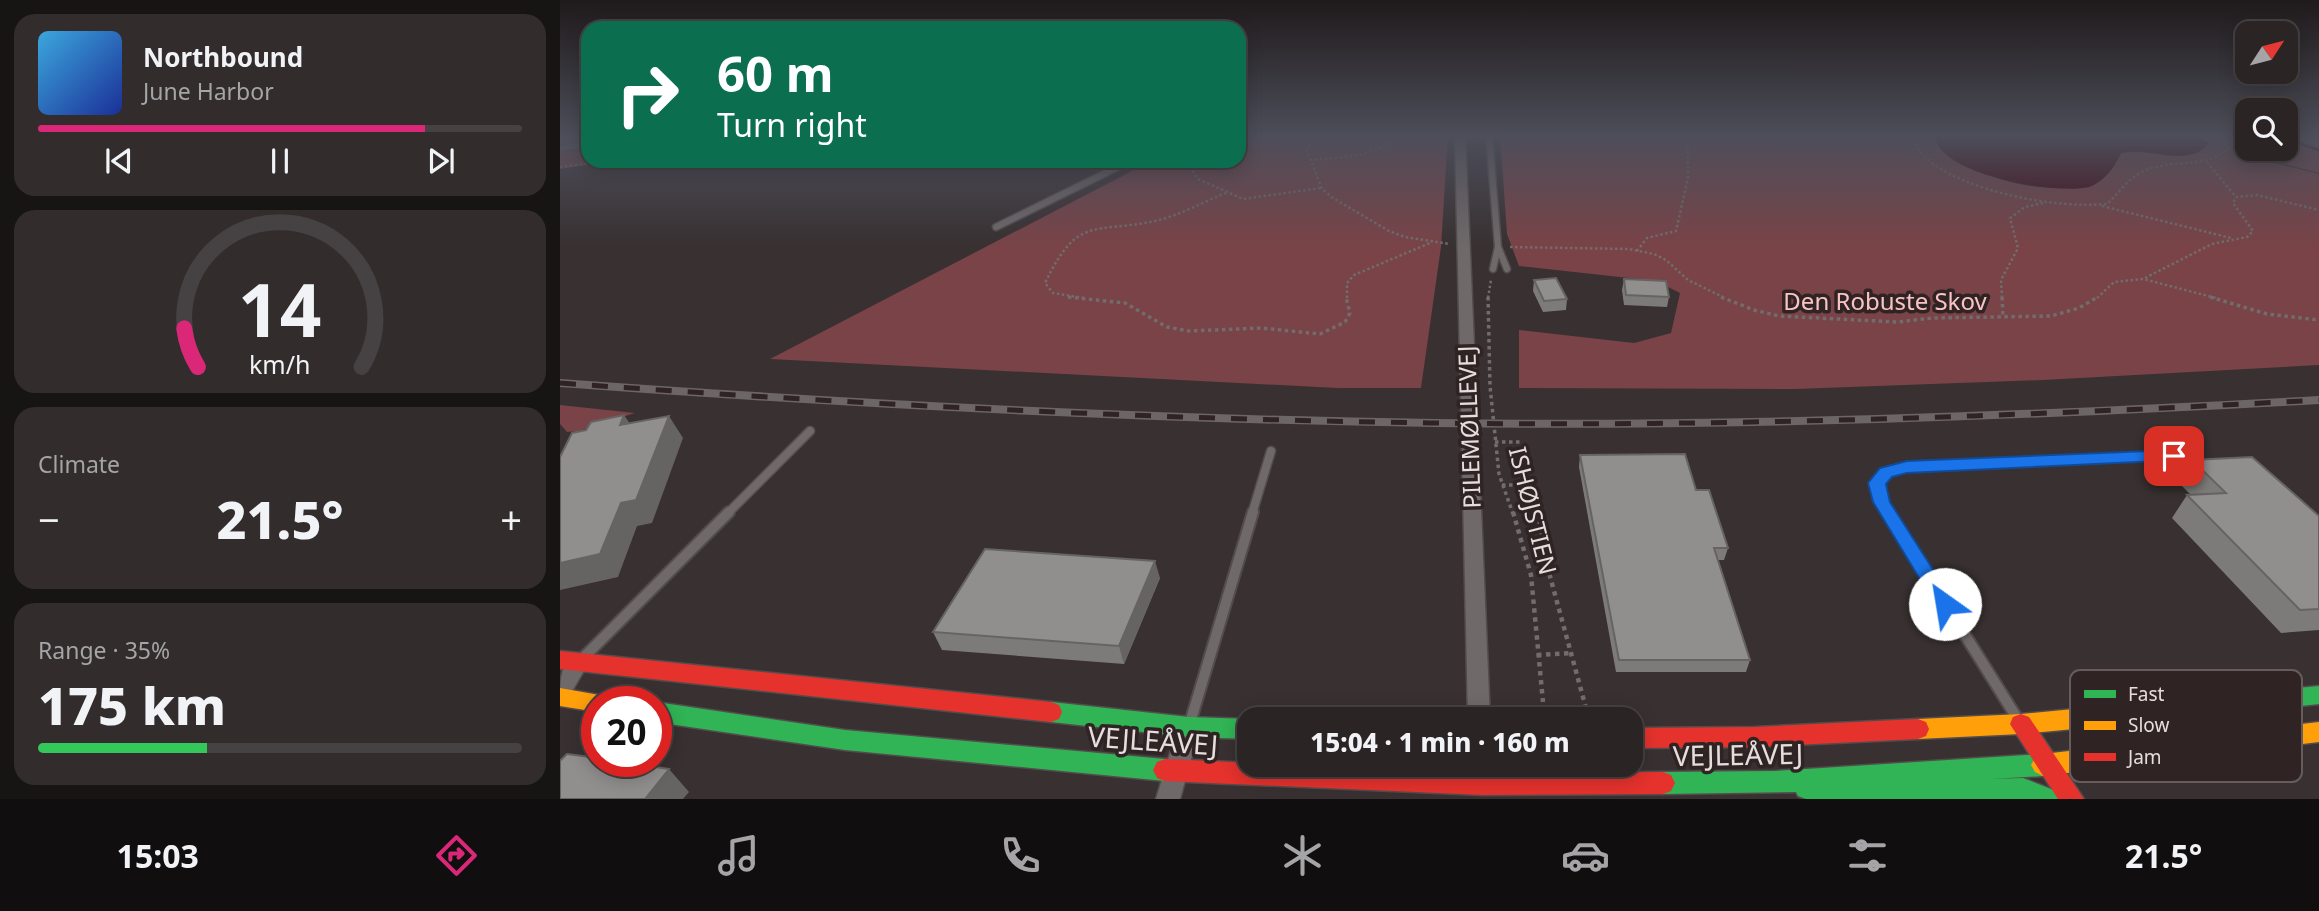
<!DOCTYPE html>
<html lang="en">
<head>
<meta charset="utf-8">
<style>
  :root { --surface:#2a2425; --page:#322c2d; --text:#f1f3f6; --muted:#a5a4a7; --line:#464142; --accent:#db2777 }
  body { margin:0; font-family:"Noto Sans",sans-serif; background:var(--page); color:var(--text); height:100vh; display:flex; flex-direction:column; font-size:26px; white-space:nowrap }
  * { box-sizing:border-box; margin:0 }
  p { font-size:23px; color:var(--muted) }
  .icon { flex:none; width:38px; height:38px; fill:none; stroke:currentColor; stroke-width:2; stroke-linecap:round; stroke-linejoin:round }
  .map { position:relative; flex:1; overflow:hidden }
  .drawer { display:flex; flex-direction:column; gap:14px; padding:14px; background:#171414; width:560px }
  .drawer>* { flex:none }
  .hud { position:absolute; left:21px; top:21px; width:665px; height:147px; border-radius:21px; box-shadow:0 4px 18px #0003,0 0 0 2px var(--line); background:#0b6e4f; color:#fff; overflow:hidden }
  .needle { width:46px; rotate:54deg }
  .controls { position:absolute; left:1675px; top:21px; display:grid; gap:14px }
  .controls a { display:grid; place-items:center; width:63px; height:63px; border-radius:14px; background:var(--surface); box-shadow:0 4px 18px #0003,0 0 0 2px var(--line); font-size:35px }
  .speed { position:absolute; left:21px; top:686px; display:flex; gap:14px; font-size:35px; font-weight:700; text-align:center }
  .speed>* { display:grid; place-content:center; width:91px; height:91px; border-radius:50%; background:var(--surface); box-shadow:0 4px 18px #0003,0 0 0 2px var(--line); line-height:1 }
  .speed .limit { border:10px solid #d22; background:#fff; color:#111 }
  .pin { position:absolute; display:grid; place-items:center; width:60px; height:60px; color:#fff; margin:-30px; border-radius:14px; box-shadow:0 4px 10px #0006 }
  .me { position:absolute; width:77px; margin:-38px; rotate:328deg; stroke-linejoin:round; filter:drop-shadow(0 0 5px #0008) }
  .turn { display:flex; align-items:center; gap:24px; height:147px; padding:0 21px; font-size:32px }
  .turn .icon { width:91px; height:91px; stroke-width:2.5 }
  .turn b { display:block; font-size:49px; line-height:60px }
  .big { font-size:52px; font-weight:800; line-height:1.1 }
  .drawer .card { flex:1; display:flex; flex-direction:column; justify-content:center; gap:10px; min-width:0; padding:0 24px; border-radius:21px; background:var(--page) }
  .drawer .dial { align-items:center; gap:0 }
  .dial svg { height:182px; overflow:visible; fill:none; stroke:var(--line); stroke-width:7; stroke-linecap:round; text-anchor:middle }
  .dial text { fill:var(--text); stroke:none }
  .song { display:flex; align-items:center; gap:21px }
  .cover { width:84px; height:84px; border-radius:10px; background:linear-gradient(135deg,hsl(200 70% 55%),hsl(230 70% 35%)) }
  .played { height:7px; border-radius:4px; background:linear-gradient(90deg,var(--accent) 80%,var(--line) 80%) }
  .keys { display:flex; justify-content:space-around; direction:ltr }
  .heat { display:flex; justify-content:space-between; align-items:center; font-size:38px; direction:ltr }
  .charge { height:10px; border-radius:5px; background:linear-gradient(90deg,#34c759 35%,var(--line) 0) }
  .trip { position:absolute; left:677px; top:707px; width:406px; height:70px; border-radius:21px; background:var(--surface); box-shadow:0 4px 18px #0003,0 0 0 2px var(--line); font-weight:800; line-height:70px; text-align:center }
  .menu { display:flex; height:112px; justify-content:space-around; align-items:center; background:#110e0f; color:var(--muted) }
  .menu .icon { width:49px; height:49px }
  .menu .selected { color:var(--accent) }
  .menu b { font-size:32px; color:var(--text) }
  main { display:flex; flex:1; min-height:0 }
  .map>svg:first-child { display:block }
</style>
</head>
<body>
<main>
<section class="drawer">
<div class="card">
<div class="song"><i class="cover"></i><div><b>Northbound</b><p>June Harbor</p></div></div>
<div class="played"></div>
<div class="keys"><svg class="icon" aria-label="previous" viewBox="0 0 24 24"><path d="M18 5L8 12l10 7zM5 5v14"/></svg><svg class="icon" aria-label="pause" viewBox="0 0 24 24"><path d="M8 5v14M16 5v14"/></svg><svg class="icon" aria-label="next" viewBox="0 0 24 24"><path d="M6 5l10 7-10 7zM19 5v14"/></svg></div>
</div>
<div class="card dial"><svg viewBox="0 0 100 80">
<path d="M14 69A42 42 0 1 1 86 69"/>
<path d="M14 69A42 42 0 0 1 8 52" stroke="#db2777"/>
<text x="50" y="56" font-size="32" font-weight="700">14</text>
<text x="50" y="72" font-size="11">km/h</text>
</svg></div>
<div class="card"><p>Climate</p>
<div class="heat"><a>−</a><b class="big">21.5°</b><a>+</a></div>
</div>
<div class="card"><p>Range · 35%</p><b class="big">175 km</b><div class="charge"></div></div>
</section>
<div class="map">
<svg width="1759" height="799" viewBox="0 0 1759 799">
  <rect width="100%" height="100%" fill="#383031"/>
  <g fill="#794347">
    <polygon points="0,135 28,135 28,161 54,161 0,169"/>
    <polygon points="679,135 888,135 881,247 861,388 777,388 210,359 591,161 679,161"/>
    <path d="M940 135H1375L1374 139C1394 151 1414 166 1435 177 1460 188 1518 194 1542 179 1551 173 1557 162 1561 153L1649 144 1638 135H1687V149H1726V135H1759V173L1683 153 1671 152 1759 174V365L1483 380 1236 389 959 388V330L1074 343 1111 333 1120 293 1096 281 959 266 947 234Z"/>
    <polygon points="0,405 75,413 18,431 7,432 0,424"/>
  </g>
  <path fill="#420410" d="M1375 135H1638L1649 144C1625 169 1590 146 1561 153 1555 166 1544 182 1529 187 1497 195 1377 175 1375 135Z"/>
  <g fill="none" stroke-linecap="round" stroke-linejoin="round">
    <polyline stroke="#420410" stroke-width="4.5" points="1726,138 1759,149"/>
    <g stroke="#534c4d" stroke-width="9">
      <g id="lane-far2">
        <polyline points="929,135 938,247 947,269"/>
        <polyline points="1733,135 1759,144"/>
        <polyline points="0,148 28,144"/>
        <polyline points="436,227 570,161"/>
        <polyline points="933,269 938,247"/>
      </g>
    </g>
    <g stroke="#534c4d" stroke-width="11">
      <g id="lane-far1">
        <polyline points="167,514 250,431"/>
        <polyline points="692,514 711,451"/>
        <polyline points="1330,514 1322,502 1317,483 1326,472 1347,467 1614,455"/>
      </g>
    </g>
    <g stroke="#534c4d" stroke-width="14">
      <g id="lane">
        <polyline points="1328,512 1457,718"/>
        <polyline points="24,657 169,512"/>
        <polyline points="630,723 693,512"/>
      </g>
    </g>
    <g stroke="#534c4d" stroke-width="3">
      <g id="street">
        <polygon points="895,135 905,135 930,719 908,719"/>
        <path d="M18 653 25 656 29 662 8 698 0 700C0 682 0 660 18 653Z"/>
        <polygon points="629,717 637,720 640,727 620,799 596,799 618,727 621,720"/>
      </g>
    </g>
    <g stroke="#534c4d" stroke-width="3">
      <g id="fast">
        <polygon points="1759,686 1759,704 1629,718 1621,715 1618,708 1621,701 1629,698"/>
        <polygon points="96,702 285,730 605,759 613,762 617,770 613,778 605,781 285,750 96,722"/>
        <polygon points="491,702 629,717 690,719 690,739 629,737 491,722 483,719 480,712 483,705"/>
        <polygon points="1483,754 1491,758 1495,765 1491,772 1483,776 1431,779 1463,778 1496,791 1500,799 1246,799 1238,796 1236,792 1103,794 1095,791 1091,783 1095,775 1103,772 1215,771"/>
      </g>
    </g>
    <g stroke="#534c4d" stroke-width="3">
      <g id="slow">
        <polygon points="0,688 45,696 47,702 37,702 37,712 0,706"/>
        <polygon points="1629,698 1637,701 1640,708 1637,715 1629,718 1461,734 1358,739 1350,736 1347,729 1350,722 1358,719 1461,714"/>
        <polygon points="1759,722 1759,742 1483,776 1475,772 1471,765 1475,758 1483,754"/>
      </g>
    </g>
    <g stroke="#534c4d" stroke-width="3">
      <g id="jam">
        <polygon points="0,651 491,702 499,705 502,712 499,719 491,722 0,669"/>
        <polygon points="1461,714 1469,717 1524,799 1498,799 1450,724 1453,717"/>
        <polygon points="1358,719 1366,722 1369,729 1366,736 1358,739 1195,747 1071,748 1071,728 1195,727"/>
        <polygon points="605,759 923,773 1103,772 1111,775 1115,783 1111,791 1103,794 923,795 605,781 597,778 593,770 597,762"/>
      </g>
    </g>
    <g stroke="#726c6c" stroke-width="2.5" stroke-dasharray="2.5 2.5" stroke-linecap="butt">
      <polyline points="753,135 747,151 762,189 773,198 829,231 845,237 890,244"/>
      <path d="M1351 135C1355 143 1359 152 1366 158 1404 192 1497 209 1547 204 1559 193 1568 178 1584 171 1612 158 1642 170 1668 149L1659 135"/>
      <path d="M750 160C777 157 817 159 835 135"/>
      <polyline points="636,161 633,172 638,179 683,199 761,188"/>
      <polyline points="1647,162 1676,197 1697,195 1759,210"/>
      <polyline points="0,167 45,161"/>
      <polyline points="1542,206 1671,238"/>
      <polyline points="950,247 1069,249 1094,254 1106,260 1128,280 1165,298"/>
      <polyline points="1077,251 1087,238 1116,231 1128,178 1128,135"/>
      <polyline points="1585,278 1652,244 1687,237 1693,231 1673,203 1676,197"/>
      <path d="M524 298 493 293 485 283C518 215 532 234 595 221 618 216 643 202 666 193"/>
      <polyline points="787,298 787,283 794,275 870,243"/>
      <polyline points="928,298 931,280"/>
      <polyline points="1442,298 1441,280 1458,248 1450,218 1465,207 1483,203"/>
      <polyline points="1537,298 1554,282 1583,279 1656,298"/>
    </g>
    <g stroke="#726c6c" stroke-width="3.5" stroke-dasharray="3.5 3.5" stroke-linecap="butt">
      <polyline points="508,297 565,303 607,327 629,331 701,328 760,334 785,322 790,313 786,297"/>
      <polyline points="928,297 930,386 939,474 953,514"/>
      <polyline points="1161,297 1194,310 1219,316 1338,322 1372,318 1491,316 1519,308 1538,297"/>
      <polyline points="1442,297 1443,316"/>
      <polyline points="1650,297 1707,314 1759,320"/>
      <polyline points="935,442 960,442"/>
      <polyline points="942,485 968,485 974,489 978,514"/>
    </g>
    <g stroke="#726c6c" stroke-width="4.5" stroke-dasharray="4.5 4.5" stroke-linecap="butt">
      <polyline points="953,512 971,575 983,702"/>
      <polyline points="978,512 988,569 1029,719"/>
      <polyline points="977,655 1012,653"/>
    </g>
    <use href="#lane-far2" stroke="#6f6969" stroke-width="6"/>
    <use href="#lane-far1" stroke="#6f6969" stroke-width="8"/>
    <use href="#lane" stroke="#6f6969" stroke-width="10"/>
    <use href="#street" fill="#6f6969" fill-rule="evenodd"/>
    <use href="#fast" fill="#30b455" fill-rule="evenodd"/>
    <use href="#slow" fill="#ff9f0a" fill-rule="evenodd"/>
    <use href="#jam" fill="#e5322d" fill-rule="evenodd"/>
    <g stroke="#6c6667" stroke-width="8">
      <path id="rail" d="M0 383C291 404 583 419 875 423 1170 427 1465 416 1759 400"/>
    </g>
    <use href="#rail" stroke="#302324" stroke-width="5" stroke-dasharray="16" stroke-linecap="butt"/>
  </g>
  <g fill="#7d7b7a">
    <polygon points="1064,279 1109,297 1107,307 1064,305 1062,290"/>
    <polygon points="974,280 1007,299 1006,310 983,312 973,291"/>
    <polygon points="1020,455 1136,490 1168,548 1164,560 1158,560 1190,660 1186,672 1056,672 1019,467"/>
    <polygon points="1632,460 1759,516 1759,630 1721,633 1612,518 1627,495 1631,495 1618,482"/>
    <polygon points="600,578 564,664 382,650 373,632"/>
  </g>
  <g fill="#666463">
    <polygon points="17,135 25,135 27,138 0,142 0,137"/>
    <polygon points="64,415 79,437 60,425"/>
    <polygon points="109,416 123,438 92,523 77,526 58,577 0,590 0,563 61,503"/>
    <polygon points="595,561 600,578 564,664 559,646"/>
    <polygon points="109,769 129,792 123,799 85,799"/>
  </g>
  <g fill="#918f8e" stroke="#666463" stroke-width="2">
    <polygon points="0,135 17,135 0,137"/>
    <polygon points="996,278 1007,299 984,301 974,280"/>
    <polygon points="1064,279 1106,281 1109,297 1066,295"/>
    <polygon points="64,415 60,425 109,416 76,500 61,503 40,554 0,563 0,457 12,433 26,430 31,422"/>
    <polygon points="1125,454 1136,490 1149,490 1168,548 1154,548 1190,660 1059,660 1020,455"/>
    <polygon points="1692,457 1759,516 1759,609 1740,610 1627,495 1666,493 1632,460"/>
    <polygon points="425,549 595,561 559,646 373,632"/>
    <polygon points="7,754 37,758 37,761 56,761 109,769 85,799 0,799 0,761"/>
  </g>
  <linearGradient id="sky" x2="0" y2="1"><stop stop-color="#1f1a1b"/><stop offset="0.55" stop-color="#4d4e5a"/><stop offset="1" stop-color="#4d4e5a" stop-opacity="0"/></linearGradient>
  <rect width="1759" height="247" fill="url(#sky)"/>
  <polygon fill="#1a73e8" stroke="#114b97" stroke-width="2" points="1614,450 1622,456 1620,460 1347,473 1332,477 1326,484 1330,502 1395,604 1392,609 1385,612 1378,609 1313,502 1308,483 1320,468 1347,461"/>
  <g text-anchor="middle" stroke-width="7" stroke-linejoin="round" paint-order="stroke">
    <g font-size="24" fill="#f9c3c4" stroke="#302324">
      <text x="1325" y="310">Den Robuste Skov</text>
    </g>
    <g font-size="24" fill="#e6dddd" stroke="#302324">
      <text transform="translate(910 427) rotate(-92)" y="8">PILEMØLLEVEJ</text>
      <text transform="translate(972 511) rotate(76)" y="8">ISHØJSTIEN</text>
    </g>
    <g font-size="28" fill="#e6dddd" stroke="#302324">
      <text transform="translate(593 741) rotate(4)" y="10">VEJLEÅVEJ</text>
      <text transform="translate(1178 755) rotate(-1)" y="10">VEJLEÅVEJ</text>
    </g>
  </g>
  <rect x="1510" y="670" width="232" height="112" rx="10" fill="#302324" stroke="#675b5c" stroke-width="2"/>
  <rect x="1524" y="690" width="32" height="8" fill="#30b455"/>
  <rect x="1524" y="721" width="32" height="9" fill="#ff9f0a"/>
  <rect x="1524" y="753" width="32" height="8" fill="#e5322d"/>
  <g font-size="19" fill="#e6dddd">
    <text x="1568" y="701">Fast</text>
    <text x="1568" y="732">Slow</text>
    <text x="1568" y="764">Jam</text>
  </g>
</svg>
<div class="controls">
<a><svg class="needle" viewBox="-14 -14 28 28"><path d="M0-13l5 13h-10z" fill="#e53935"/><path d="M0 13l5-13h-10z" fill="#a5a4a7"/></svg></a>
<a><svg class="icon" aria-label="search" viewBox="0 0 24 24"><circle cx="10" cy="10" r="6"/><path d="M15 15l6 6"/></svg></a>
</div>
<div class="speed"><div class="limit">20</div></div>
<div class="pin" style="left:1614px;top:456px;background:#d93025"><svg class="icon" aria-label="arrive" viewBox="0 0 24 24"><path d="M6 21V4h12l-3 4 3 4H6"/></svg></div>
<svg class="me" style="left:1385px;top:604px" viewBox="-20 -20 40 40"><circle r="19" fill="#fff"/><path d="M0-13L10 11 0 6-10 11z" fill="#1a73e8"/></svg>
<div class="trip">15:04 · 1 min · 160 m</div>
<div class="hud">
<div class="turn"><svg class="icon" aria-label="right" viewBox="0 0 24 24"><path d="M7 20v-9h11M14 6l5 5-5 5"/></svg><div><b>60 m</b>Turn right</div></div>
</div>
</div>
</main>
<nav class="menu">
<b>15:03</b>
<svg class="icon selected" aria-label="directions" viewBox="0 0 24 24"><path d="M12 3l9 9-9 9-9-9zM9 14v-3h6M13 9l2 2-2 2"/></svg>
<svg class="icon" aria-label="music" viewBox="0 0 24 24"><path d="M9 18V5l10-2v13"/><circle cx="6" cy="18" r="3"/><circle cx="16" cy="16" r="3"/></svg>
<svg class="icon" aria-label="phone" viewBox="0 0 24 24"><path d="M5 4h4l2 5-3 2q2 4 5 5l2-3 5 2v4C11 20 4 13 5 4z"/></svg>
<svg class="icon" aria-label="climate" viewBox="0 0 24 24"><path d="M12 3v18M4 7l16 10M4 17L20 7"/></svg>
<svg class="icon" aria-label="car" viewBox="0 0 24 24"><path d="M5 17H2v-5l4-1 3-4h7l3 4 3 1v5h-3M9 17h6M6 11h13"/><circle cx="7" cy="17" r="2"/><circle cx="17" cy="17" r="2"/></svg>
<svg class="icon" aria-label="filters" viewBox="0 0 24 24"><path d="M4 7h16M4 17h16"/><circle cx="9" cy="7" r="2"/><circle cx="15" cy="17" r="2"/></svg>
<b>21.5°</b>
</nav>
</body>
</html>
